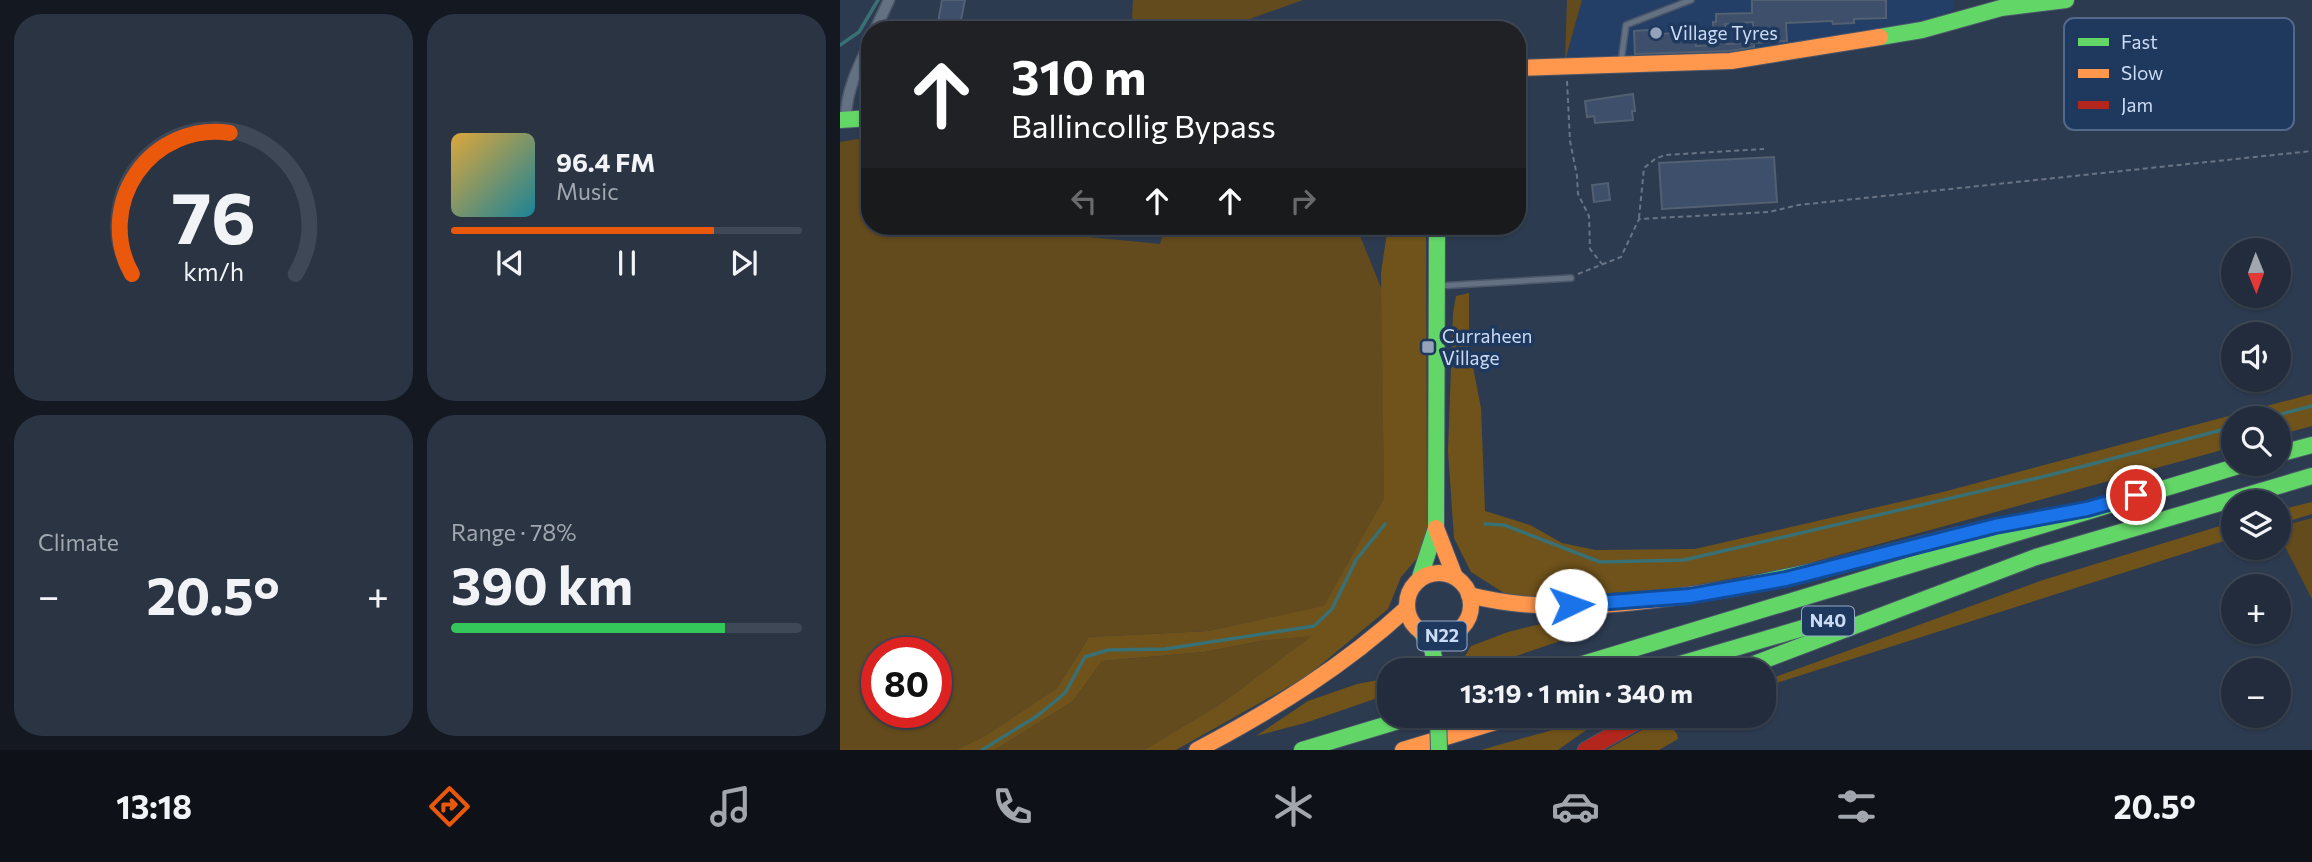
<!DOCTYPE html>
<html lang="en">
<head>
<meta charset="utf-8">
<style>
  :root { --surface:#222c3c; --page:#2a3443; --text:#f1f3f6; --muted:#a2a7af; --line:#3f4856; --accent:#ea580c }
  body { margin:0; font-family:Commissioner,sans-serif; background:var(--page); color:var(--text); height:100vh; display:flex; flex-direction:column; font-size:26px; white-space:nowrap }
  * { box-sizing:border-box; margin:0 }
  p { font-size:23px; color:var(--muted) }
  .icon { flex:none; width:38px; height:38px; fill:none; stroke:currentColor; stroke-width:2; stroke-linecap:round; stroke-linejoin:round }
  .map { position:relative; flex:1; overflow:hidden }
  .side { display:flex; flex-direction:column; gap:14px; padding:14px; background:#131821; width:840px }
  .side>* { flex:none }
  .top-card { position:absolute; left:21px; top:21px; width:665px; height:214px; border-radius:28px; box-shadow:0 2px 5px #0004,0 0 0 2px var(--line); background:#202124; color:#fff; overflow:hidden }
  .needle { width:46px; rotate:179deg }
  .buttons { position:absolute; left:1381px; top:238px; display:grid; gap:14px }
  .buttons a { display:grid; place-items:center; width:70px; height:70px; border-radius:50%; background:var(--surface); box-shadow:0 2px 5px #0004,0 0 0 2px var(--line); font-size:35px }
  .speed { position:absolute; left:21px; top:637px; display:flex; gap:14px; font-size:35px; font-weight:700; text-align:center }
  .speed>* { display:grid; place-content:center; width:91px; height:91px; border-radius:50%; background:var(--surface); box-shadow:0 2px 5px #0004,0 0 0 2px var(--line); line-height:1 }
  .speed .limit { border:10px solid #d22; background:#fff; color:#111 }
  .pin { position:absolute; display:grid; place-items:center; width:60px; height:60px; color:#fff; margin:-30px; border:4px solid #fff; border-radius:50%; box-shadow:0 2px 7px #0007 }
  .me { position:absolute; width:77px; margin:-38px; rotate:87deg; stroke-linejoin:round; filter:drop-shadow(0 0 5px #0008) }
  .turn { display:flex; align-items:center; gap:24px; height:147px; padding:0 35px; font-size:32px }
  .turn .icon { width:91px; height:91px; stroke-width:2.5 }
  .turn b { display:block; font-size:49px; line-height:60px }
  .lanes { display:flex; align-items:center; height:66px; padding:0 35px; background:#0003; justify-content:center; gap:35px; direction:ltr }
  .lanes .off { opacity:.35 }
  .big { font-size:52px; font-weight:700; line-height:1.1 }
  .side .tile { flex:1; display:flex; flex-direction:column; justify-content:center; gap:10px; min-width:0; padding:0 24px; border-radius:28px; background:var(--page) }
  .side .dial { align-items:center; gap:0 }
  .dial svg { height:182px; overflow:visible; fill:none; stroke:var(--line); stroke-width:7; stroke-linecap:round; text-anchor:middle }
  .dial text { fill:var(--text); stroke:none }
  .song { display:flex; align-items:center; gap:21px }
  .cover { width:84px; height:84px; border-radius:10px; background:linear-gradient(135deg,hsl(40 70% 55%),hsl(190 70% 35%)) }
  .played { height:7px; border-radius:4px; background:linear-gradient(90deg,var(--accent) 75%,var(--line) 75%) }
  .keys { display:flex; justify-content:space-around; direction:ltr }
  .heat { display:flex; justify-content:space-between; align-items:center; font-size:38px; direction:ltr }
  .charge { height:10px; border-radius:5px; background:linear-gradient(90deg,#34c759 78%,var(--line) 0) }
  .side .tiles { flex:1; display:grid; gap:14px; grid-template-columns:repeat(2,1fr) }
  .trip { position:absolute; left:537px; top:658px; width:399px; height:70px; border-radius:28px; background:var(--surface); box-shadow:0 2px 5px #0004,0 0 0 2px var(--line); font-weight:700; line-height:70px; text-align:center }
  .menu { display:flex; height:112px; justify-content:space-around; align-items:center; background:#0e1218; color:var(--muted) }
  .menu .icon { width:49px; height:49px }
  .menu .selected { color:var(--accent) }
  .menu b { font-size:32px; color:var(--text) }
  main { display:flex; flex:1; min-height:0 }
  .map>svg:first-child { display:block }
</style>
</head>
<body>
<main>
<section class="side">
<div class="tiles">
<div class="tile dial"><svg viewBox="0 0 100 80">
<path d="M14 69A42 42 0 1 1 86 69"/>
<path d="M14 69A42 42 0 0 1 57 7" stroke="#ea580c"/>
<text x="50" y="56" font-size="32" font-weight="700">76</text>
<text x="50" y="72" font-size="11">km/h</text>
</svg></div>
<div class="tile">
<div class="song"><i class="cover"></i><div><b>96.4 FM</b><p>Music</p></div></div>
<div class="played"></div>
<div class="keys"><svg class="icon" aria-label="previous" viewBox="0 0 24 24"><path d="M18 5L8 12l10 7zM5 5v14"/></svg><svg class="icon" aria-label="pause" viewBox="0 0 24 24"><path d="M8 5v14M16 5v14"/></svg><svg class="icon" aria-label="next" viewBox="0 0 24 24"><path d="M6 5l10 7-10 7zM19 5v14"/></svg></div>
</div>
<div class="tile"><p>Climate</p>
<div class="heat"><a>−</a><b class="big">20.5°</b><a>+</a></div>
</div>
<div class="tile"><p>Range · 78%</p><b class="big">390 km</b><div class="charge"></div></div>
</div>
</section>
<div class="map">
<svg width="1472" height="750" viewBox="0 0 1472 750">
  <rect width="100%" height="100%" fill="#2d3b50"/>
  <polygon fill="#233e67" points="742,0 1113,0 1113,10 1089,22 914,55 725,61"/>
  <g fill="#634b1d" fill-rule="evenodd">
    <polygon points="293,0 463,0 379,30 295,30 292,16"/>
    <polygon points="727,0 742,0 725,61"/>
    <path d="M24 138V184L30 186V226H189V231L320 244 326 226H516L542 290 544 498 484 607 368 631 249 637 217 688 145 736 116 750H0V142ZM37 653H96V712H37Z"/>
    <polygon points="1472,518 1472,599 1439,535 1438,527"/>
    <polygon points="474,635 382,703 304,750 155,750 233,701 262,661 364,652 421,641"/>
  </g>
  <g fill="#70531b">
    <polygon points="548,226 586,226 587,537 579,556 561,577 548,609 466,677 336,750 304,750 382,703 472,636 421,641 364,652 262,661 233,701 155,750 116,750 145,736 217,688 249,637 368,631 484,606 544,498 541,273"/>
    <polygon points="629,293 629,347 641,408 645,511 690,525 722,543 755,550 855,549 1103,492 1472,394 1472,426 1439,435 1438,418 1393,418 1393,447 955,567 828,590 694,597 664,593 631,572 614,538 608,451 613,313 616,296"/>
    <polygon points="1472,502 1472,514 1439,524 1439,510"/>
    <polygon points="1393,522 1393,538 924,687 924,681 1203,580"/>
    <polygon points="713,621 726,639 635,670 627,670 622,661 631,646 668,632"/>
    <polygon points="549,678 549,694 465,723 416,736 468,701 517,684"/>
    <polygon points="762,716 759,721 718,750 641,750"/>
    <polygon points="828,723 837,734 838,739 819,750 766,750 802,730"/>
  </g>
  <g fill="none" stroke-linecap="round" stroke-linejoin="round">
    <g stroke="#397074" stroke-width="3.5">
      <polyline points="0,45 19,32 38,0"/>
      <polyline points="1426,418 1472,406"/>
      <polyline points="645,524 664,525 760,562 844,560 1206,476 1393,427"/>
      <polyline points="142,750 197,716 225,693 245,657 268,650 325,649 474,626 492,609 516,560 545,524"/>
    </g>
  </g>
  <g fill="#3d4f6a" stroke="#536071" stroke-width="2" fill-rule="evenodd">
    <polygon points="102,0 125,0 119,30 97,28"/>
    <path d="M912 0H1046V18L1014 19V23L993 24 992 21 946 23 947 41 914 43V47L890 51 795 54 794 31 822 29V34L843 32V29L855 28 856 46 874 45 873 22H876V14L912 13ZM913 22 914 43 886 44 885 24Z"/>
    <polygon points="23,78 30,78 30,106 21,106"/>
    <polygon points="793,94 795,111 792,111 793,120 755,123 754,116 747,117 745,101"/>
    <polygon points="934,157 937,202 822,209 819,163"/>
    <polygon points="768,183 770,200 754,202 752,185"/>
  </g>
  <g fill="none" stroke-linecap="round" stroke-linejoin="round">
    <g stroke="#4b5769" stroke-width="8">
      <g id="lane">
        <polyline points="781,62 786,25 851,0"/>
        <polyline points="598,286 731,278"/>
      </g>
    </g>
    <g stroke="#4b5769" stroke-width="13">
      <g id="street">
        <polyline points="35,30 49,0"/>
        <path d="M6 120C5 93 19 65 30 42"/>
      </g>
    </g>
    <g stroke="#4b5769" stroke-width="18">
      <g id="fast">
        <polyline points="1040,37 1082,30 1161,8 1226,0"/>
        <polyline points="0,120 30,118"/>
        <polyline points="1438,454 1472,445"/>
        <polyline points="579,580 596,528 597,226"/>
        <polyline points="894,588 984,569 1119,535"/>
        <polyline points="580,630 592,649 597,670"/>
        <polyline points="723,670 1405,464"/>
        <polyline points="820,670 1004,616"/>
        <polyline points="898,670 1196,557 1472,476"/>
        <polyline points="462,750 575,716"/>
      </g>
    </g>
    <g stroke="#4b5769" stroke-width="18">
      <g id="slow">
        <polyline points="677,68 891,61 1040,37"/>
        <polyline points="596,528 615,577"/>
        <circle cx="599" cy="605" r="32"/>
        <path d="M629 595C715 617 808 602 894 588"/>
        <path d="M357 750C433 710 504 666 567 608"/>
        <polyline points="563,750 675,716"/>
      </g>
    </g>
    <g stroke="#4b5769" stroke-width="18">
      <polyline id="jam" points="746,750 806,716"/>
    </g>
    <g stroke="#697383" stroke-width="2" stroke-dasharray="5 3.5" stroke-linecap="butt">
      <polyline points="727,81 730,141 737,176 738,194 749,216 750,249 762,264"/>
      <polyline points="799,218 804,168 815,159 825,155 924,149"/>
      <polyline points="738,274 781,257 799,219 929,212 958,205 1472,151"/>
    </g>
    <use href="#lane" stroke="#647182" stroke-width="5"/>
    <use href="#street" stroke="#647182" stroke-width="10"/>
    <use href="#fast" stroke="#63d668" stroke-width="16"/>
    <use href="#slow" stroke="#ff974d" stroke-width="16"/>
    <use href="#jam" stroke="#b3261e" stroke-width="16"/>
    <g stroke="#4b5769" stroke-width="18" stroke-linecap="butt">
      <polyline id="fast-bridge" points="598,716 599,750"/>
    </g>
    <use href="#fast-bridge" stroke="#63d668" stroke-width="16"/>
  </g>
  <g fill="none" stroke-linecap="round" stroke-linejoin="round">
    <g stroke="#114b97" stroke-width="18">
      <polyline id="route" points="731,605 849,596 946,579 1155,526 1247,509 1296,495"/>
    </g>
    <use href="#route" stroke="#1a73e8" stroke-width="12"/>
  </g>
  <g fill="#94a3ba" stroke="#1f385e" stroke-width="2.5">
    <circle cx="816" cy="33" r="7"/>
    <rect x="581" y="340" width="14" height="14" rx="3.5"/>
  </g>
  <g text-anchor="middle" stroke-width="7" stroke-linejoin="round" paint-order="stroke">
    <g fill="#1f385e" stroke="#97aac6" stroke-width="2">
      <rect x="962" y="606.5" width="52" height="29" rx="5"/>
      <rect x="577.5" y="621.5" width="49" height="29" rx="5"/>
    </g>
    <g font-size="18" font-weight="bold" fill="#cbdbf3">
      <text x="988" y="627">N40</text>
      <text x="602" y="642">N22</text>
    </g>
    <g font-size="19" fill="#cbdbf3" stroke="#1f385e" text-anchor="start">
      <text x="830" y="40">Village Tyres</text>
      <text x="602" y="343">Curraheen<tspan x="602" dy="22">Village</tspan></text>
    </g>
  </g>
  <rect x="1224" y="18" width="230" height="112" rx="10" fill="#1f385e" stroke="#53698b" stroke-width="2"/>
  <rect x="1238" y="38" width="31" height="8" fill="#63d668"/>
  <rect x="1238" y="69" width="31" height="9" fill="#ff974d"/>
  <rect x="1238" y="101" width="31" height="8" fill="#b3261e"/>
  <g font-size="19" fill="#cbdbf3">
    <text x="1281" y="49">Fast</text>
    <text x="1281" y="80">Slow</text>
    <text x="1281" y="112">Jam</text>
  </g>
</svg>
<div class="buttons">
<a><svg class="needle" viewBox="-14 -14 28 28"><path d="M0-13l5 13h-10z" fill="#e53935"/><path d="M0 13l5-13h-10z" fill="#a2a7af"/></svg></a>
<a><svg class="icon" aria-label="sound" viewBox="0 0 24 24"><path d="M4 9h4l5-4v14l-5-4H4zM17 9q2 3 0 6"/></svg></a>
<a><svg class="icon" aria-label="search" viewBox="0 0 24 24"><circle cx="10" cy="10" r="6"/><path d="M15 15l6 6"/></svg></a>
<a><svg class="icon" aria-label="layers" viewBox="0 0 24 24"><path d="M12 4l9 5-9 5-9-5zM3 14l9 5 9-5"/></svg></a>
<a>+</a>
<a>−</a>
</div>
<div class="speed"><div class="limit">80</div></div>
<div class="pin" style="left:1296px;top:495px;background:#d93025"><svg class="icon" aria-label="arrive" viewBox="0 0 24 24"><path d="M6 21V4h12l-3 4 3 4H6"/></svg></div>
<svg class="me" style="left:731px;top:605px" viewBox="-20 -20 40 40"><circle r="19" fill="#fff"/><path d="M0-13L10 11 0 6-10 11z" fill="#1a73e8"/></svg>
<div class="trip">13:19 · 1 min · 340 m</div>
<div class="top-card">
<div class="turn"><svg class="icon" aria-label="ahead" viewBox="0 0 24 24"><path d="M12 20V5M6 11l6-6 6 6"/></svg><div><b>310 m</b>Ballincollig Bypass</div></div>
<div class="lanes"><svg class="icon off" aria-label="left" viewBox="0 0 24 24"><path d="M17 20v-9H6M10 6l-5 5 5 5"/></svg><svg class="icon" aria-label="ahead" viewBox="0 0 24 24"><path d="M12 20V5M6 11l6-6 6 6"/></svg><svg class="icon" aria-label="ahead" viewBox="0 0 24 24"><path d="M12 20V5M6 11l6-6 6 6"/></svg><svg class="icon off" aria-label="right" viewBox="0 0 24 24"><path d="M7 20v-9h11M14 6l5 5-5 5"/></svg></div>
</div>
</div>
</main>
<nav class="menu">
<b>13:18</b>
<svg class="icon selected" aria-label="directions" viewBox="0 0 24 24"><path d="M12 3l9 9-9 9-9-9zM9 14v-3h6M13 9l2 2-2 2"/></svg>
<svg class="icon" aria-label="music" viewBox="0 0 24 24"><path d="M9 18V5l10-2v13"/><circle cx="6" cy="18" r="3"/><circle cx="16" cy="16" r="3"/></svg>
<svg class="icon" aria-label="phone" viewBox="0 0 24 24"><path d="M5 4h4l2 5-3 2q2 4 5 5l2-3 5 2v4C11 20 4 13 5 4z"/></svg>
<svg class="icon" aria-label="climate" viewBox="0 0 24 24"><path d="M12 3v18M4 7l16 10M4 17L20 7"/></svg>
<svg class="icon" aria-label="car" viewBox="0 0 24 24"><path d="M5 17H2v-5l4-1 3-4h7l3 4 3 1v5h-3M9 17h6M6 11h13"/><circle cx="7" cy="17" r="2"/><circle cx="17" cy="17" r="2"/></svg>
<svg class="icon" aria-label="filters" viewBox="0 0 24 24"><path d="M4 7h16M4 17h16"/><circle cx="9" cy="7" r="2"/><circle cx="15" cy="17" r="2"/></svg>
<b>20.5°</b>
</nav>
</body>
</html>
